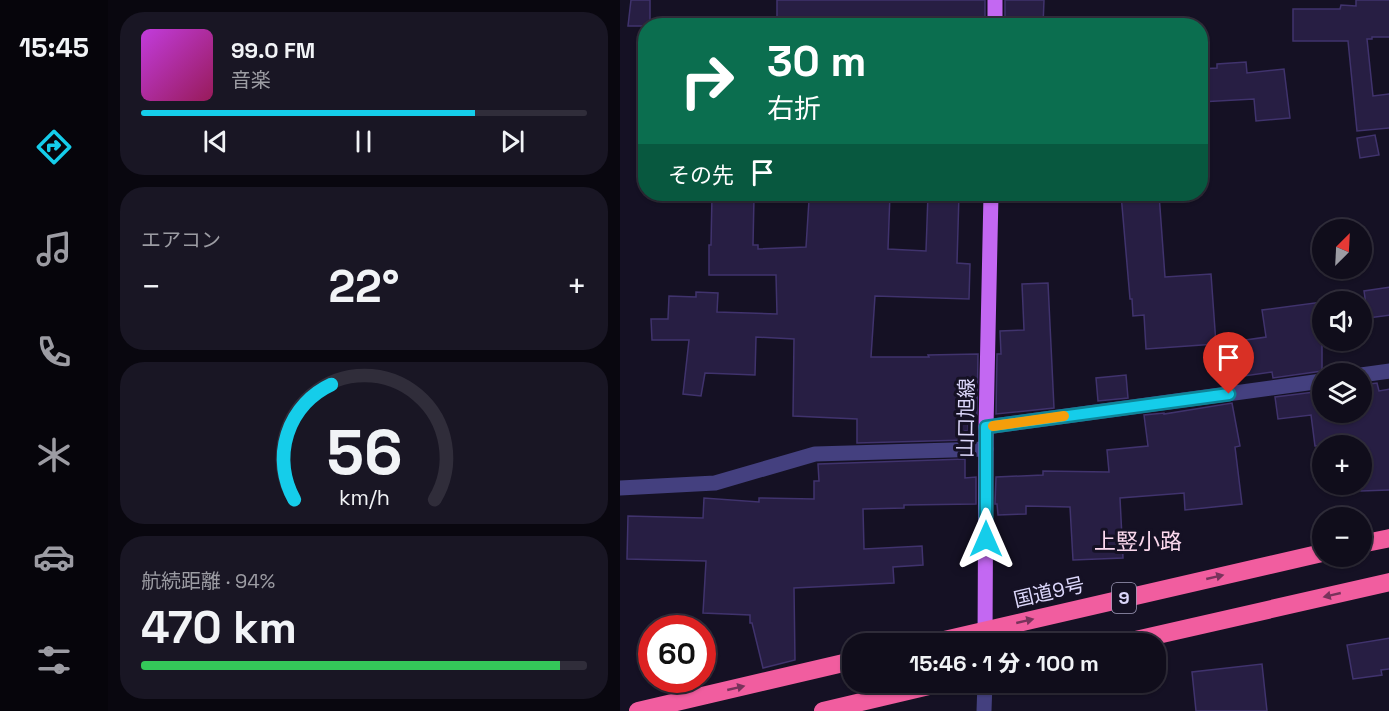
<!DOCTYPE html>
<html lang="ja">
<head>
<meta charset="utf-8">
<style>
  :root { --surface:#100d1b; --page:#191624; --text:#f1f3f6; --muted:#9c9ca3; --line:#302d3a; --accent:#15cdea }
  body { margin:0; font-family:"Space Grotesk","Noto Sans JP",sans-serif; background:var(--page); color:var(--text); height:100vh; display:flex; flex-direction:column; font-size:22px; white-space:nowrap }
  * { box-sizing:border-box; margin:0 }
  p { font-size:20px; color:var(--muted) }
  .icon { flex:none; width:33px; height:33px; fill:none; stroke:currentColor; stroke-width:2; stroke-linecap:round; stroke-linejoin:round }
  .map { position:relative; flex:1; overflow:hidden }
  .details { display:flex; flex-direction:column; gap:12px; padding:12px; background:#09070f; width:512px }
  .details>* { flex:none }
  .guide { position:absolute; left:18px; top:18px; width:570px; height:183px; border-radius:24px; box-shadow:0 2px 4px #0004,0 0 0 2px var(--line); background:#0b6e4f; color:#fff; overflow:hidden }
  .needle { width:39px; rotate:24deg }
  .fabs { position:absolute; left:692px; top:219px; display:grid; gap:12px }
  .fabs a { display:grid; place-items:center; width:60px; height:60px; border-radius:50%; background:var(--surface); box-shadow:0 2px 4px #0004,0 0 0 2px var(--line); font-size:30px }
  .speed { position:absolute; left:18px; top:615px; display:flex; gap:12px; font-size:30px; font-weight:700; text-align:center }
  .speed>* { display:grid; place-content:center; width:78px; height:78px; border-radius:50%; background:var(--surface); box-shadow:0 2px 4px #0004,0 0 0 2px var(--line); line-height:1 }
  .speed .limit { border:9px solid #d22; background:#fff; color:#111 }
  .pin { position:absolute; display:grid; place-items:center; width:51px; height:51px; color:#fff; margin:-62px -26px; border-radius:50% 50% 50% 0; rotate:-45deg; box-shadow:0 0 6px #0007 }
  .pin .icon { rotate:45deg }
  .me { position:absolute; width:66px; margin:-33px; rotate:0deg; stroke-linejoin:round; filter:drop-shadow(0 0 4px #0008) }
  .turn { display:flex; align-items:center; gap:21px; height:126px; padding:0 30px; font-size:27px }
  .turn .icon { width:78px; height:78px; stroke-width:2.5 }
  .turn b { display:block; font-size:42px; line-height:51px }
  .then { display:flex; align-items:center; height:57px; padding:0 30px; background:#0003; gap:12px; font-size:22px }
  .big { font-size:45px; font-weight:800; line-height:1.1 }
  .details .widget { flex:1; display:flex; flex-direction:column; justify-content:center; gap:9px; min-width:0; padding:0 21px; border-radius:24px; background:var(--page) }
  .details .dial { align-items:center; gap:0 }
  .dial svg { height:156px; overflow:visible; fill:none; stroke:var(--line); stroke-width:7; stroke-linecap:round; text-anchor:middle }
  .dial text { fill:var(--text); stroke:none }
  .song { display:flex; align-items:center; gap:18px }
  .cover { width:72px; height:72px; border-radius:9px; background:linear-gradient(135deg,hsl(290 70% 55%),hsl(330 70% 35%)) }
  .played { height:6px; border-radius:3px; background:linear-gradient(90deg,var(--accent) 75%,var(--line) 75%) }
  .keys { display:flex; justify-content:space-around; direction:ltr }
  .heat { display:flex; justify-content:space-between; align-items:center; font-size:33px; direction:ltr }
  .charge { height:9px; border-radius:4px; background:linear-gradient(90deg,#34c759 94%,var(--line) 0) }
  .trip { position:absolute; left:222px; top:633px; width:324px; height:60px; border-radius:24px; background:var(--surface); box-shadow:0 2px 4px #0004,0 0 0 2px var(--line); font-weight:800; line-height:60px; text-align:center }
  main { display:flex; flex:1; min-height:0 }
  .tab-bar { display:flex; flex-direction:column; width:108px; justify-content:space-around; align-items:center; background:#06050b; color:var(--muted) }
  .tab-bar .icon { width:42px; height:42px }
  .tab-bar .on { color:var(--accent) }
  .tab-bar b { font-size:27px; color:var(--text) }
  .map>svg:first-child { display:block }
</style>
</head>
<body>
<main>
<nav class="tab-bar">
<b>15:45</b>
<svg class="icon on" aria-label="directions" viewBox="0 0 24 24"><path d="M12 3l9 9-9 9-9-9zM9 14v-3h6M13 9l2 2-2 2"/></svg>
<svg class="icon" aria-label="music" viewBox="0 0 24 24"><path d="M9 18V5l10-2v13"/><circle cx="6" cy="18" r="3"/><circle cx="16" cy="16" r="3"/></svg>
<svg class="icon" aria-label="phone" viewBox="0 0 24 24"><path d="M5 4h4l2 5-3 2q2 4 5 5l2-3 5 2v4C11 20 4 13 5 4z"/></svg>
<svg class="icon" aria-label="climate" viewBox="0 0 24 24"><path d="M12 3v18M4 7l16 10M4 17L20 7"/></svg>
<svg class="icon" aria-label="car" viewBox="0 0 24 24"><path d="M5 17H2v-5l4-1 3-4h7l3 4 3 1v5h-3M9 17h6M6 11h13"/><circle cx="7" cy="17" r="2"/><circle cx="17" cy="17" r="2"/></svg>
<svg class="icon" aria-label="filters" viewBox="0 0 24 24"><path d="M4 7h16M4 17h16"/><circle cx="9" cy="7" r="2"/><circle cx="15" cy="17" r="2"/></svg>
</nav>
<section class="details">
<div class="widget">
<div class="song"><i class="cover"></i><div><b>99.0 FM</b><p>音楽</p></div></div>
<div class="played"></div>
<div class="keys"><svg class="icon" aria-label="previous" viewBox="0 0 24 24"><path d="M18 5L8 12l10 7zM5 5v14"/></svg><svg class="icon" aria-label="pause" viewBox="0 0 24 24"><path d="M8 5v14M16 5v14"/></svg><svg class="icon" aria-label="next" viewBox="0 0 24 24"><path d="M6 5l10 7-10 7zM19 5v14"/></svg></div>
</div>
<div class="widget"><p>エアコン</p>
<div class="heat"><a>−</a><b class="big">22°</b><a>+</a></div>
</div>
<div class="widget dial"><svg viewBox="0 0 100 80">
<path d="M14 69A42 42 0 1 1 86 69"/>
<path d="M14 69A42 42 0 0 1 33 10" stroke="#15cdea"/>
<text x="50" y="56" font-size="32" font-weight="700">56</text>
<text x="50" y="72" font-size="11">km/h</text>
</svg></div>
<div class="widget"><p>航続距離 · 94%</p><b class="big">470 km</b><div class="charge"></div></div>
</section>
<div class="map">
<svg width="770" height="711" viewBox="0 0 770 711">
  <rect width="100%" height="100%" fill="#151124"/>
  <g fill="#271e43" stroke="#40336d" stroke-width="1.5">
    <polygon points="11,0 30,0 30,26 8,26"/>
    <rect x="157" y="0" width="208" height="26"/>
    <polygon points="385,0 424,0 423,26 385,26"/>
    <polygon points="736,0 770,0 770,37 752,37 752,39 747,39 753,96 770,94 770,128 737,131 728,41 673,41 673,9 720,9 721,5 736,6"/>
    <polygon points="626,62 627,73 664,69 670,118 636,121 634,99 580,102 580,69 597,68 597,64"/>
    <polygon points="755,135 759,155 740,158 737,138"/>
    <polygon points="200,194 270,194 268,249 306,251 308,194 339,194 337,263 350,264 349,299 255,296 251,357 309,357 308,355 358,354 357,415 348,416 348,431 345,431 345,440 237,443 237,419 173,416 174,339 136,337 135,375 85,373 81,396 63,394 69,340 32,340 31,319 48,319 49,296 76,297 76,292 98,293 97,312 157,314 156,275 89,275 89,245 91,245 92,196 134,197 133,245 138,245 138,249 186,247 189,200 200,201"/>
    <polygon points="501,194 539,194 545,277 591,274 596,344 526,349 524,315 513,316 512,299 510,299"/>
    <polygon points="428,283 434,408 376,414 377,354 381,354 380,331 404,330 402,284"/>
    <polygon points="770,287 770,315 748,318 744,291"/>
    <polygon points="702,302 702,371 653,378 652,372 603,379 598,344 646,337 642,310"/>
    <polygon points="506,375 508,398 478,401 476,378"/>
    <polygon points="757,383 759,391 770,389 770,490 741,491 741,446 695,446 691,415 658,419 655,397 702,391 702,412 741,412 741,385"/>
    <polygon points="612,403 620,446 615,447 622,504 565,510 564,493 500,498 503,558 453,560 450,507 406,506 406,514 378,515 377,504 375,504 376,477 423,475 423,471 489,472 487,450 528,446 524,415 544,413 544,414"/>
    <polygon points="345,459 345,478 356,477 356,504 284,505 284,508 243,509 244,549 302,546 303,565 273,567 274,583 174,588 175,660 143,668 132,623 130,623 130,615 83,613 86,561 7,559 8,516 83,518 84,498 139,502 139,498 194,499 194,481 199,481 198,464"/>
    <polygon points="770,638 770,669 761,670 762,675 733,679 727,645"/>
    <polygon points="642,664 647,711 576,711 572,672"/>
  </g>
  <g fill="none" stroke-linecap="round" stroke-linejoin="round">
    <g stroke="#44407f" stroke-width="15">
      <polyline points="741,375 770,371"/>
      <polyline points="366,427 702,381"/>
      <polyline points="0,488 95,483 195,454 366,449"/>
      <polyline points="364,711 365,682"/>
    </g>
    <g stroke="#c368f2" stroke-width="15">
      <polyline points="375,26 375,0"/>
      <polyline points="365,644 366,427 371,194"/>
    </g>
    <g stroke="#f15d9f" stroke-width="18">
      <polyline points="741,544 770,538"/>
      <polyline points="307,644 702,553"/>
      <polyline points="498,644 770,582"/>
      <polyline points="18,711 232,661"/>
      <polyline points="203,711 326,682"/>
    </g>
  </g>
  <defs><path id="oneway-solid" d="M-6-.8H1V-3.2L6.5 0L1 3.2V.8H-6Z" transform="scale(1.5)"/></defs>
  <g fill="#78335b">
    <use href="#oneway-solid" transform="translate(595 577) rotate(-13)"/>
    <use href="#oneway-solid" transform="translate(712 595) rotate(167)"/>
    <use href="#oneway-solid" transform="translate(405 621) rotate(-13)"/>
    <use href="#oneway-solid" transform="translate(116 688) rotate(-13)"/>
  </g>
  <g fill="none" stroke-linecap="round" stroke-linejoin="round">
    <g stroke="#0e8598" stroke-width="15">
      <polyline id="route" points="366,539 366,427 609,394"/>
    </g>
    <use href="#route" stroke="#15cdea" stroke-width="10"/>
    <polyline stroke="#f59e0b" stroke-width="10" points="373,426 444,416"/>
  </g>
  <g text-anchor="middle" stroke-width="6" stroke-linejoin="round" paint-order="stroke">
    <rect fill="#151124" stroke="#a09cba" stroke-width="1.5" x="492" y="583" width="24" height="30" rx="4.5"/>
    <g font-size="18" font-weight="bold" fill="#dcd7fb">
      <text x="504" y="604">9</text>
    </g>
    <g font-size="20" fill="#dcd7fb" stroke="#151124">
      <text transform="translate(346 418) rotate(-89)" y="7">山口旭線</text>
      <text transform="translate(429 592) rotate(-13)" y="7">国道9号</text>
    </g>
    <g font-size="22" fill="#fcd9ee" stroke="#151124">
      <text x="518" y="549">上竪小路</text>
    </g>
  </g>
</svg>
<div class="fabs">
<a><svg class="needle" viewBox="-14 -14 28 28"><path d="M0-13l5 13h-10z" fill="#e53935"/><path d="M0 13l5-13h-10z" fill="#9c9ca3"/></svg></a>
<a><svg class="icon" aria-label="sound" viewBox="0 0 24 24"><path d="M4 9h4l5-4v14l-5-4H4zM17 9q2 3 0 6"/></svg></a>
<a><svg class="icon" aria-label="layers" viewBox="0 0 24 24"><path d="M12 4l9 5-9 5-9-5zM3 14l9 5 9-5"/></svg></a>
<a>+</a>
<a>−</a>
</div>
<div class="speed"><div class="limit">60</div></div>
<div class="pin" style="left:609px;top:394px;background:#d93025"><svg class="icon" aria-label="arrive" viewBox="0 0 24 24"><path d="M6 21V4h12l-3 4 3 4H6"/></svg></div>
<svg class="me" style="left:366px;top:539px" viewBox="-20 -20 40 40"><path d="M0-17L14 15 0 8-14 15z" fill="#15cdea" stroke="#fff" stroke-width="4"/></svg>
<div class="trip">15:46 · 1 分 · 100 m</div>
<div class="guide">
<div class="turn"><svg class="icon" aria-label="right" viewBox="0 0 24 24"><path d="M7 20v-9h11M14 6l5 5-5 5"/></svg><div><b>30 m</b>右折</div></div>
<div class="then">その先<svg class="icon" aria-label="arrive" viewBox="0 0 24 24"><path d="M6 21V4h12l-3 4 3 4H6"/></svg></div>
</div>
</div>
</main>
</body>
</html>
